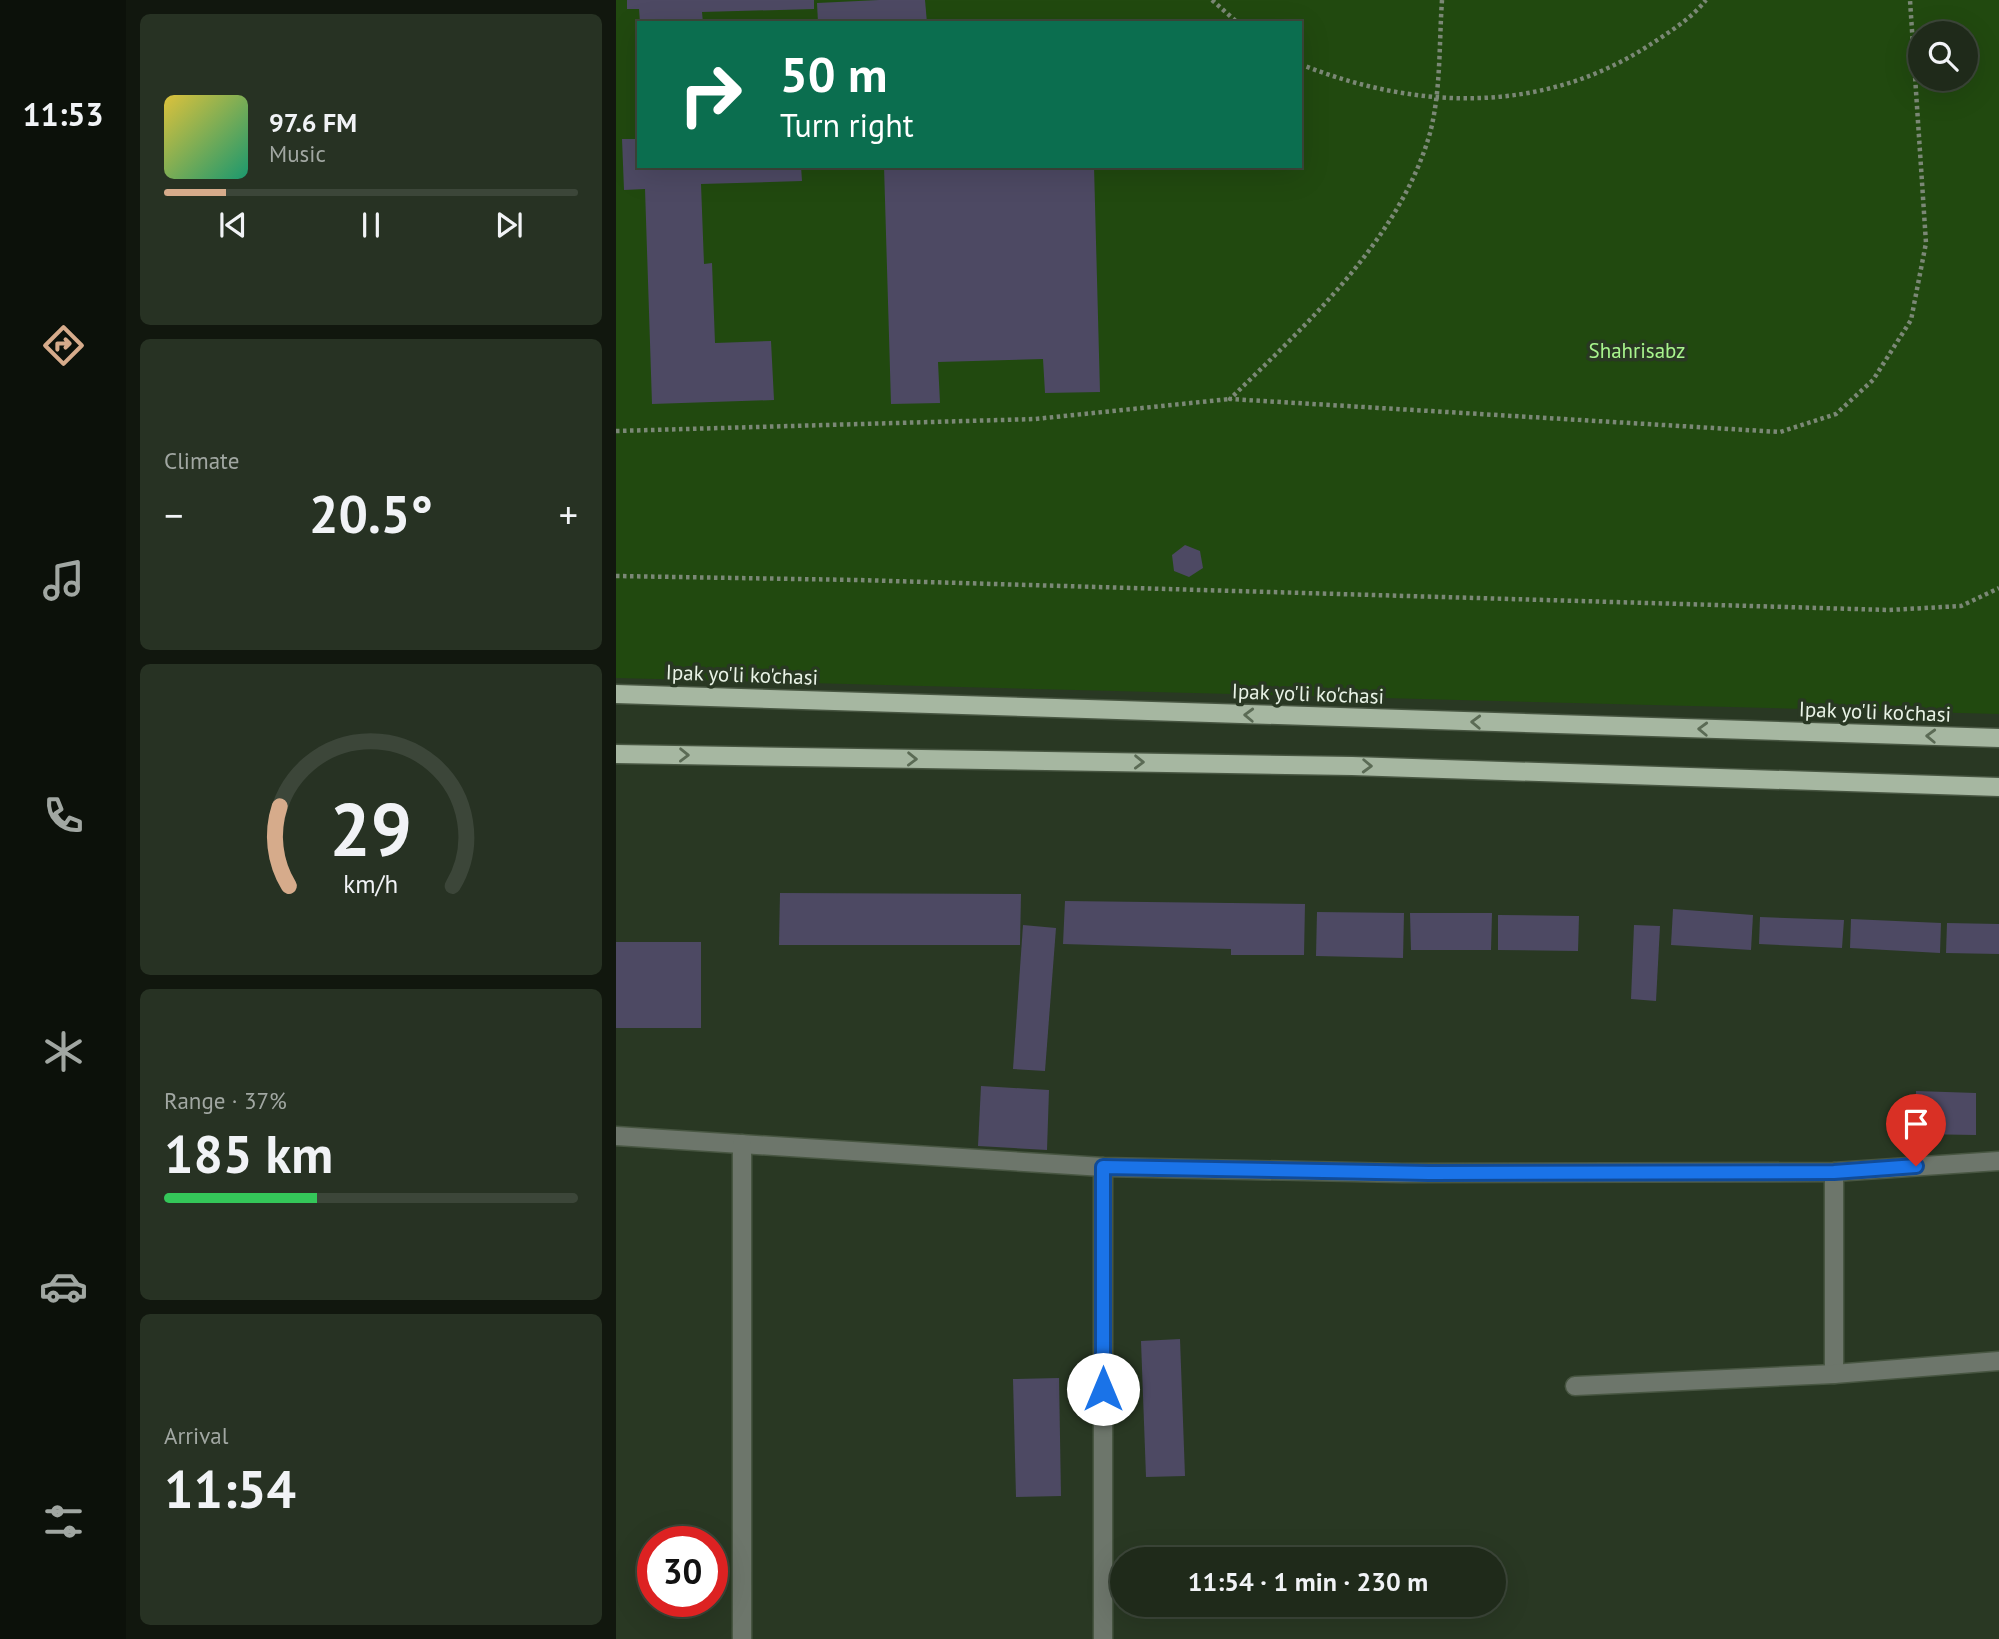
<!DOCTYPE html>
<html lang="en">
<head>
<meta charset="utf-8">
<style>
  :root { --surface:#1f2a1a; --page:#273223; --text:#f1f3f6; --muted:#a1a7a2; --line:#3c4639; --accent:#d6ab8b }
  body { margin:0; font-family:"PT Sans",sans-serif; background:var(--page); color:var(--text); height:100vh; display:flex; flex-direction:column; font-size:26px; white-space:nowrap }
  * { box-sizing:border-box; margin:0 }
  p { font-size:23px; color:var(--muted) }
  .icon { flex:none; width:38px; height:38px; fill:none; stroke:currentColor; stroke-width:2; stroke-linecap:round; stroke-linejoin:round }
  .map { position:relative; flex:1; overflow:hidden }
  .side { display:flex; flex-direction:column; gap:14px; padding:14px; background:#11170e; width:490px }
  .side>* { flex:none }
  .hud { position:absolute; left:21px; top:21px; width:665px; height:147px; border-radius:0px; box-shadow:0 7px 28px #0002,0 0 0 2px var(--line); background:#0b6e4f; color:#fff; overflow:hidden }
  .fabs { position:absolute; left:1292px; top:21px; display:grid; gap:14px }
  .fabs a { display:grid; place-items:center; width:70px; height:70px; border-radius:50%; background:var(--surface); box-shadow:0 7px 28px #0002,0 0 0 2px var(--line); font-size:35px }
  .speed { position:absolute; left:21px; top:1526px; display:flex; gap:14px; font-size:35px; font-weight:700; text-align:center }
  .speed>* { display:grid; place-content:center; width:91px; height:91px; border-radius:50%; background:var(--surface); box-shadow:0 7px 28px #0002,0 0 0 2px var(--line); line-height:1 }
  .speed .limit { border:10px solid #d22; background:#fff; color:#111 }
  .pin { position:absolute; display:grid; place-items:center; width:60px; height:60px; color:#fff; margin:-72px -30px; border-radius:50% 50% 50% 0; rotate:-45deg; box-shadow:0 0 7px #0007 }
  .pin .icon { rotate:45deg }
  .me { position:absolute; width:77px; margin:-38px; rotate:0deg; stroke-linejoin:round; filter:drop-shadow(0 0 5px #0008) }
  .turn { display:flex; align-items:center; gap:24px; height:147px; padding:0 28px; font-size:32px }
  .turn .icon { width:91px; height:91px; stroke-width:2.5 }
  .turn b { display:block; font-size:49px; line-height:60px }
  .big { font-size:52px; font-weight:700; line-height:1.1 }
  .side .widget { flex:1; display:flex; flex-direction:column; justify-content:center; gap:10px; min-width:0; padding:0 24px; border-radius:10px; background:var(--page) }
  .side .dial { align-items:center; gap:0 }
  .dial svg { height:182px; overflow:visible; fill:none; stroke:var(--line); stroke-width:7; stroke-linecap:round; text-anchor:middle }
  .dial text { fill:var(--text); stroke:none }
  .song { display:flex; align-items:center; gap:21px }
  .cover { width:84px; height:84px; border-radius:10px; background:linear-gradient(135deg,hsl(50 70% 55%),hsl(160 70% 35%)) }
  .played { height:7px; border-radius:4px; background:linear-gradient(90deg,var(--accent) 15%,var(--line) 15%) }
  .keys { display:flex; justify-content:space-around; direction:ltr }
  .heat { display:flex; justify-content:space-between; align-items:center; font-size:38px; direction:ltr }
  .charge { height:10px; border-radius:5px; background:linear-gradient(90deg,#34c759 37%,var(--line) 0) }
  .trip { position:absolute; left:494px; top:1547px; width:396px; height:70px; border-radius:35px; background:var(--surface); box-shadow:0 7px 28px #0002,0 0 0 2px var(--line); font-weight:700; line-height:70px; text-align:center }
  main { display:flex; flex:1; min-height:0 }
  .tabs { display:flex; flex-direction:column; width:126px; justify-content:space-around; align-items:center; background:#0c110a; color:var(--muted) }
  .tabs .icon { width:49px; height:49px }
  .tabs .on { color:var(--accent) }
  .tabs b { font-size:32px; color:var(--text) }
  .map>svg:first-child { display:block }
</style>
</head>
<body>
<main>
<nav class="tabs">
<b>11:53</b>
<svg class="icon on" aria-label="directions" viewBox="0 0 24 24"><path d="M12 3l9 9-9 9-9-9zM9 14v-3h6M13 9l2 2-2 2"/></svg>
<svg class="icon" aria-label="music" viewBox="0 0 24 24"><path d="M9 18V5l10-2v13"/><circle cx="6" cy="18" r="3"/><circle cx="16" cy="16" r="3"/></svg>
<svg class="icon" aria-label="phone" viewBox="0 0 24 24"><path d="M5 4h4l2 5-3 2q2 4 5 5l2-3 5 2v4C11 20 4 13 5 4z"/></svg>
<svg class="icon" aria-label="climate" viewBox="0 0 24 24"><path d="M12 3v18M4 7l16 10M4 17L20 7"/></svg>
<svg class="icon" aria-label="car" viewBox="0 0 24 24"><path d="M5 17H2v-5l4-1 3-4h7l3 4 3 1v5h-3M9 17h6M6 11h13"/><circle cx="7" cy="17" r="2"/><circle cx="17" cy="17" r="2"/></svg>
<svg class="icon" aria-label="filters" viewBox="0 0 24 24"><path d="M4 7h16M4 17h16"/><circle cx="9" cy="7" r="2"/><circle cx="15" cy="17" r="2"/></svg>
</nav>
<section class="side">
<div class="widget">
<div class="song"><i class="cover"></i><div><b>97.6 FM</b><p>Music</p></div></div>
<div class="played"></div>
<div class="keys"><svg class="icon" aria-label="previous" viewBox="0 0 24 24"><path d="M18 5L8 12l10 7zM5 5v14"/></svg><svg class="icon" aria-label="pause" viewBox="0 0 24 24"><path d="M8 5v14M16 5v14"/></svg><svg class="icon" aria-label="next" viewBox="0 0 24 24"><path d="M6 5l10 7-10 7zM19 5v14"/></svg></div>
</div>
<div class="widget"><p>Climate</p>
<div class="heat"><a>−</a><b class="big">20.5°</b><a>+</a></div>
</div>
<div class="widget dial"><svg viewBox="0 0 100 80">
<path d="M14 69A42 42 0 1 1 86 69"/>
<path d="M14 69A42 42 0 0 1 10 34" stroke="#d6ab8b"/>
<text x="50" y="56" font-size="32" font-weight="700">29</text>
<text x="50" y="72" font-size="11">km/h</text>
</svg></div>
<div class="widget"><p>Range · 37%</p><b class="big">185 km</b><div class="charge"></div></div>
<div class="widget"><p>Arrival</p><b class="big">11:54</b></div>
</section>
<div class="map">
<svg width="1383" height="1639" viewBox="0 0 1383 1639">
  <rect width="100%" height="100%" fill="#293823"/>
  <path fill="#21490f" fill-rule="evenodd" d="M0 0H1383V714L0 678ZM23 23H684V166H23ZM1304 33H1349V79H1304Z"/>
  <g fill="#4d4963">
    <polygon points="11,0 198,0 198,9 86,12 87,23 24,23 23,9 11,9"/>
    <polygon points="263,0 309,0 311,23 202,23 201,3"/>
    <polygon points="6,139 23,139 23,166 185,166 186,181 85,184 88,264 96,263 99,343 155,341 158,400 36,404 29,189 8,190"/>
    <polygon points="268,166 478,166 484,392 429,393 427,359 322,362 324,403 275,404"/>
    <polygon points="569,545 584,551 587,568 573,577 558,571 556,555"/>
    <polygon points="164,893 405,894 404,945 163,945"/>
    <polygon points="449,901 689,904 688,955 615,955 615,949 447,944"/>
    <polygon points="1057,909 1137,915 1135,950 1055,945"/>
    <polygon points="701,912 788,913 787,958 700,956"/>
    <polygon points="794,913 876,913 875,950 795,950"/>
    <polygon points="882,915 963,916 962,951 882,950"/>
    <polygon points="1144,917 1228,920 1226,948 1143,944"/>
    <polygon points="1235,919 1325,923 1324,953 1234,948"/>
    <polygon points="1331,923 1383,924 1383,954 1330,953"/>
    <polygon points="407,925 440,928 429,1071 397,1069"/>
    <polygon points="1018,925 1044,926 1040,1001 1015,999"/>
    <rect x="0" y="942" width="85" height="86"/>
    <polygon points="365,1086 433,1090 431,1150 362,1146"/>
    <polygon points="1300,1091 1360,1093 1360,1135 1299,1134"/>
    <polygon points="564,1339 569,1476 530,1477 525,1341"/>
    <polygon points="443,1378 445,1496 400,1497 397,1379"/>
  </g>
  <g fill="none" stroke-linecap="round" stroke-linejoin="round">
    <g stroke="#485642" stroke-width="21">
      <g id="minor">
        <polyline points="0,1136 487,1167 786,1173 1218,1172 1383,1161"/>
        <polyline points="126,1144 126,1639"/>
        <polyline points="1218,1172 1218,1374"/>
        <polyline points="959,1386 1218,1374 1383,1361"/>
        <polyline points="487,1639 487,1167"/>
      </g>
    </g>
    <g stroke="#485642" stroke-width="21">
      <g id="major">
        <polyline points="0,694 1383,738"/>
        <polyline points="0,754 736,766 1383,787"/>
      </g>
    </g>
    <g stroke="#7b8876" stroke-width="4.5" stroke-dasharray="3.5 3.5" stroke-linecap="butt">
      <polyline points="596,0 622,23"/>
      <path d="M826 0C823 43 825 91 814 133 784 239 690 325 614 399L1164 432 1220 414 1257 380 1295 320 1310 243 1294 0"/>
      <path d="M684 64C798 110 925 115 1032 46 1052 33 1075 19 1090 0"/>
      <polyline points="0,431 419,419 614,399"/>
      <polyline points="0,576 241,580 1273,610 1345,606 1383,588"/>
    </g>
    <use href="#minor" stroke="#6d766b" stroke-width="18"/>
    <use href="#major" stroke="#a6b7a1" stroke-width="18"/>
  </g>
  <defs><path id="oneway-chevron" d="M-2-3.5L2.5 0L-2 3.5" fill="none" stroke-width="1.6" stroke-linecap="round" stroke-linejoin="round" transform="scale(1.75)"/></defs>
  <g stroke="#5b6b55">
    <use href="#oneway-chevron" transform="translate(633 715) rotate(-178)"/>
    <use href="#oneway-chevron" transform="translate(860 722) rotate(-178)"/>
    <use href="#oneway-chevron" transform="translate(1087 729) rotate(-178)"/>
    <use href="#oneway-chevron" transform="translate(1315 736) rotate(-178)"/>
    <use href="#oneway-chevron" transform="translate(68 755) rotate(1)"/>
    <use href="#oneway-chevron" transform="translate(296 759) rotate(1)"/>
    <use href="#oneway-chevron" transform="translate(523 762) rotate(1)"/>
    <use href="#oneway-chevron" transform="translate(751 766) rotate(2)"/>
  </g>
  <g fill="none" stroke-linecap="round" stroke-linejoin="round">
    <g stroke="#114b97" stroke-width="18">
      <polyline id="route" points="487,1389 487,1167 813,1173 1218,1172 1300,1166"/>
    </g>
    <use href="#route" stroke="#1a73e8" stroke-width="12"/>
  </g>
  <g text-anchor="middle" stroke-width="7" stroke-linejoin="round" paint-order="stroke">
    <g font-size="21" fill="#a8f48d" stroke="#293823">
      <text x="1021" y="358">Shahrisabz</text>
    </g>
    <g font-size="21" fill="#e9f3e6" stroke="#293823">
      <text transform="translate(126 675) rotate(2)" y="7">Ipak yo'li ko'chasi</text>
      <text transform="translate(692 694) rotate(2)" y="7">Ipak yo'li ko'chasi</text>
      <text transform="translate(1259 712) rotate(2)" y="7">Ipak yo'li ko'chasi</text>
    </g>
  </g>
</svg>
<div class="fabs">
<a><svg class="icon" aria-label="search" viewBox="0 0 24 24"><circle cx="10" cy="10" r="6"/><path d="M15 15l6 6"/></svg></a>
</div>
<div class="speed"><div class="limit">30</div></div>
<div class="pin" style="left:1300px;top:1166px;background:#d93025"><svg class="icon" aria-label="arrive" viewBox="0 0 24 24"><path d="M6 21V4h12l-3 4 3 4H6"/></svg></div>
<svg class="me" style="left:487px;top:1389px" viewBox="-20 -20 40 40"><circle r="19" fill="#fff"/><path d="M0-13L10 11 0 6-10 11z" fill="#1a73e8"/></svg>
<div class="trip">11:54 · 1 min · 230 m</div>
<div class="hud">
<div class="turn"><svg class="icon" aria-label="right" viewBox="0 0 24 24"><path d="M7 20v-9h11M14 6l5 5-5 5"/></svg><div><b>50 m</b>Turn right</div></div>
</div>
</div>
</main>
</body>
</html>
